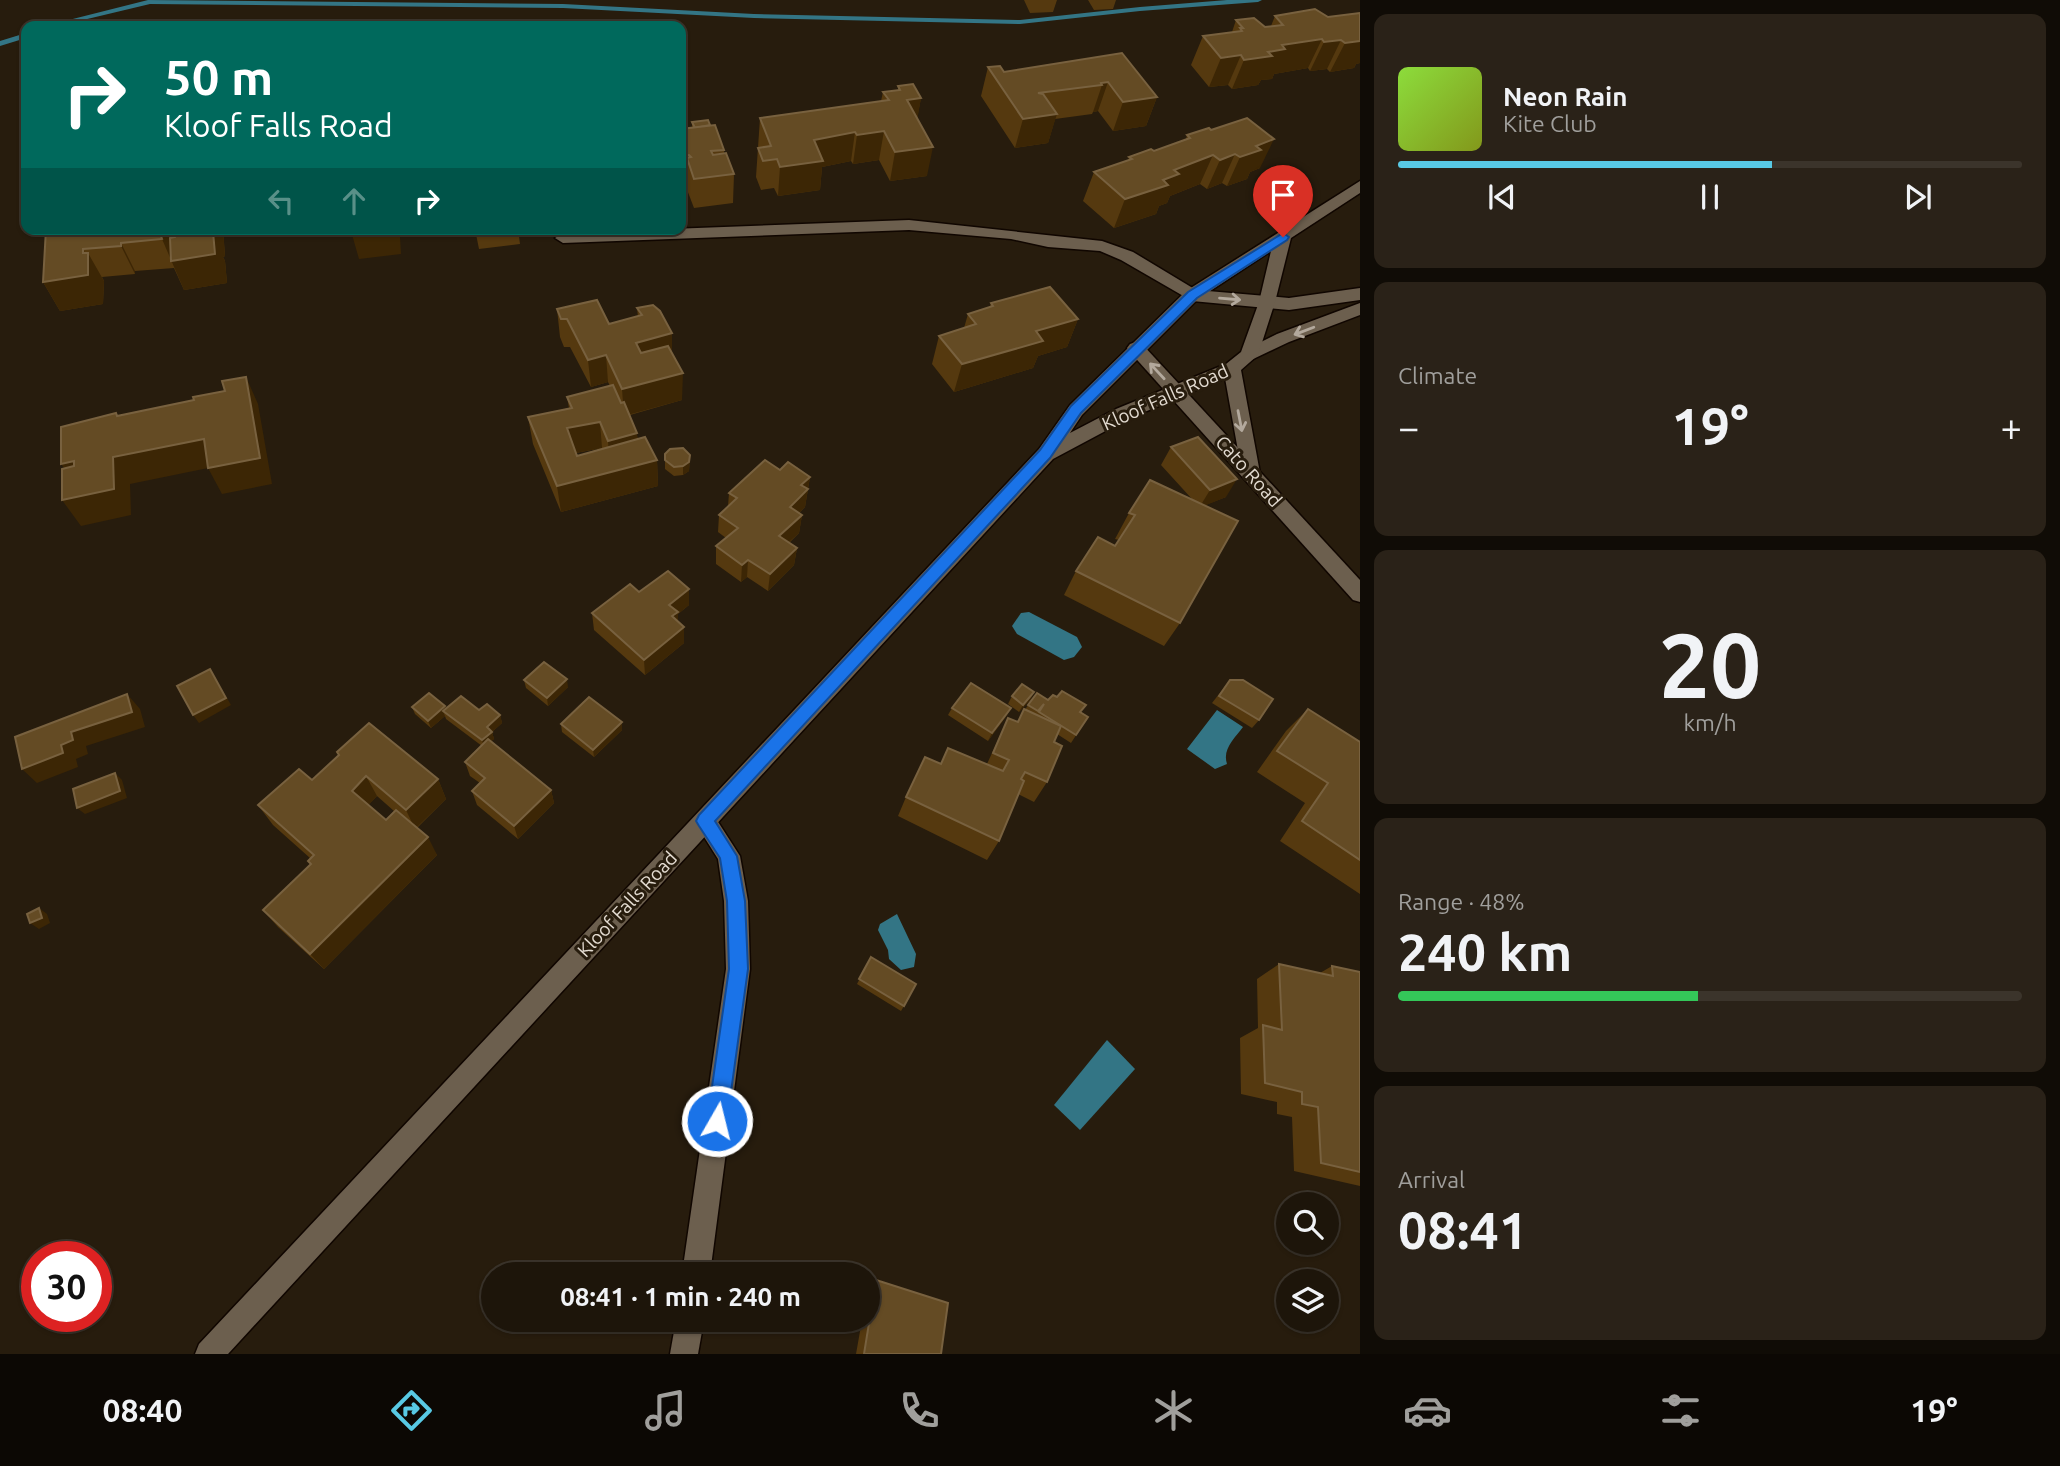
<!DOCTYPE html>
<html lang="en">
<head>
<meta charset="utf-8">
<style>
  :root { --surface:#1d150a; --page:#2a2218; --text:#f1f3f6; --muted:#a09f9c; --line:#3b342b; --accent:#58c9e4 }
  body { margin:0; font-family:Ubuntu,sans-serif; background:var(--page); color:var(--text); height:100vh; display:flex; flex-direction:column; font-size:26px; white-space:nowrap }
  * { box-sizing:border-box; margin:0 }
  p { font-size:23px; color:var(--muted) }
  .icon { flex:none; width:38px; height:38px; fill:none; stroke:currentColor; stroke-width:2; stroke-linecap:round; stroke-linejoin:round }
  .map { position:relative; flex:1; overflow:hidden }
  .side { display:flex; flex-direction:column; gap:14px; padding:14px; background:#100c06; width:700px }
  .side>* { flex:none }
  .top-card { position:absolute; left:21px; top:21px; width:665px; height:214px; border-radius:14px; box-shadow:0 2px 5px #0004,0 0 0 2px var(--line); background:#00695c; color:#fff; overflow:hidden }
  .controls { position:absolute; left:1276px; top:1192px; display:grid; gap:14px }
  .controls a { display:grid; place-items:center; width:63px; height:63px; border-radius:50%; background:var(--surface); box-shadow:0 2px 5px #0004,0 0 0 2px var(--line); font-size:35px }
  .speed { position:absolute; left:21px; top:1241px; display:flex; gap:14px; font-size:35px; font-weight:700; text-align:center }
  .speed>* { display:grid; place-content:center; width:91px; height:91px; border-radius:50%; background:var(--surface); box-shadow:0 2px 5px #0004,0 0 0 2px var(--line); line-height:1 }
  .speed .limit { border:10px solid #d22; background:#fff; color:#111 }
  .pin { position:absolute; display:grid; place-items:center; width:60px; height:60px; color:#fff; margin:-72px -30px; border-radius:50% 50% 50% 0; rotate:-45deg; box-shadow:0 0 7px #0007 }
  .pin .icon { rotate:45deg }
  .me { position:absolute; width:77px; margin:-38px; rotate:8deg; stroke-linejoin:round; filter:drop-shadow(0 0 5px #0008) }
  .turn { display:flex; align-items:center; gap:24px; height:147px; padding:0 28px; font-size:32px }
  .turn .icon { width:91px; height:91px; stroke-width:2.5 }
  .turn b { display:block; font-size:49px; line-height:60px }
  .lanes { display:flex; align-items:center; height:66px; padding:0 28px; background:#0003; justify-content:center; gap:35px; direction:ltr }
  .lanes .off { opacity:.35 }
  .big { font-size:52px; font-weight:700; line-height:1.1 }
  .side .card { flex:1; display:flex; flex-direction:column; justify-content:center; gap:10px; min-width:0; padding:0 24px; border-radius:14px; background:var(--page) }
  .side .dial { align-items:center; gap:0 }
  .dial b { font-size:91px; line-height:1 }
  .song { display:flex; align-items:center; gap:21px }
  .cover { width:84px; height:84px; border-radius:10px; background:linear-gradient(135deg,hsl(90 70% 55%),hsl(70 70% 35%)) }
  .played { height:7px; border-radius:4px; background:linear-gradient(90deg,var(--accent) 60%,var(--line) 60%) }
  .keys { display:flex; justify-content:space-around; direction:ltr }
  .heat { display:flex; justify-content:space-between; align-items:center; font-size:38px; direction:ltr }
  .charge { height:10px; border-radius:5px; background:linear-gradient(90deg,#34c759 48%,var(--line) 0) }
  .trip { position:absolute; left:481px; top:1262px; width:399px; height:70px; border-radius:35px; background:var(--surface); box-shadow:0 2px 5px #0004,0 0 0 2px var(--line); font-weight:700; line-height:70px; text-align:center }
  .menu { display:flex; height:112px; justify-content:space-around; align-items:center; background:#0c0804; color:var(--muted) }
  .menu .icon { width:49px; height:49px }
  .menu .on { color:var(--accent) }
  .menu b { font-size:32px; color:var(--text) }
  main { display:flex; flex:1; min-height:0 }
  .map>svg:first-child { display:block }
</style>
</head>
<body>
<main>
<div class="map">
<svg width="1360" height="1354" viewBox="0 0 1360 1354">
  <rect width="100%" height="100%" fill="#271c0d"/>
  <g fill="#337585">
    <polygon points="1029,612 1077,637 1082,647 1074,657 1064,660 1017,634 1012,626 1021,613"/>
    <path d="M1217 710 1243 727C1235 738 1222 749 1227 764L1215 769 1187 749Z"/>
    <polygon points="897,914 916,954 914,967 901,970 889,959 888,950 878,930 880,924"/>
    <polygon points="1107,1040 1135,1069 1080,1130 1054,1105"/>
  </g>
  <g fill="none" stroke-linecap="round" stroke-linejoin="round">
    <g fill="#337585" fill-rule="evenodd">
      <polygon points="148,0 563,4 754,14 1020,20 1140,7 1227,0 1262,0 1258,2 1140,11 1020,24 754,18 563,8 150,4 58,26 45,26"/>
      <polygon points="26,33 26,38 0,46 0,41"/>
    </g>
    <g stroke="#100600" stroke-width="3">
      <g id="street">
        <polygon points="909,220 1102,241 1133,252 1196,290 1289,298 1360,288 1360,300 1289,310 1192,301 1121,260 1100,251 1048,247 1011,239 909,230 563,243 555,238 563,233"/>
        <polygon points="1360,303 1360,315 1289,342 1249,361 1240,355 1243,351 1277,334"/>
        <polygon points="1136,342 1142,344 1360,580 1360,602 1353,600 1130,352 1127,348 1130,344"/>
        <polygon points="705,811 713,814 740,856 748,901 750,969 710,1274 682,1274 726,969 724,901 718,859 694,821 697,814"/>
        <polygon points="676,1320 704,1320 698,1354 670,1354"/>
      </g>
    </g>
    <g stroke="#100600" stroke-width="3">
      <path id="secondary" d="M1360 181V193L1291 238 1275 302 1258 355 1241 370 1260 473 1258 478H1244L1242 473 1225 378 1128 419 1053 459 228 1354H195L199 1344 1039 449 1070 405 1186 291ZM1271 251 1259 302 1241 352 1226 364 1116 409 1070 433 1082 415 1198 299Z"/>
    </g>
    <use href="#street" fill="#6c5f4e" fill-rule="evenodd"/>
    <use href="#secondary" fill="#6c5f4e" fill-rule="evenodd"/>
  </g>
  <g fill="#55390f" fill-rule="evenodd">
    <polygon points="1024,0 1057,0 1053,12 1030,13"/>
    <polygon points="1088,0 1116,0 1113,9 1094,10"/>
    <polygon points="1360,13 1360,63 1356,64 1354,68 1330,72 1327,69 1310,71 1308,68 1274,74 1272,79 1261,80 1258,85 1232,89 1228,85 1209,87 1191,65 1203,36 1232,32 1236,20 1265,27 1271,26 1275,16 1328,17"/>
    <polygon points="1122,53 1157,97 1146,126 1113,131 1098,111 1093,112 1092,114 1055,119 1048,143 1015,148 981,96 988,67 1004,72"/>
    <polygon points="898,86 921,98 917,118 927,176 890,181 879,160 853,164 851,161 822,167 820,190 778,196 774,188 761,190 756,177 760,118 881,101 883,92 898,90"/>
    <polygon points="692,122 710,125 724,150 724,153 734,174 733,203 694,208 686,187 686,184 681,185 681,129 692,128"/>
    <polygon points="1209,128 1260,168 1250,172 1247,179 1227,186 1222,183 1207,189 1200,184 1170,196 1167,203 1159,206 1156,214 1114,228 1083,201 1094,172 1128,161 1129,157 1154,151 1186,139 1187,135"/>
    <polygon points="46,229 223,229 225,256 223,257 225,261 227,283 184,290 174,268 135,271 135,274 102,277 104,281 103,304 60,311 43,282"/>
    <polygon points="475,229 518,229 520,244 479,249"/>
    <polygon points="991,303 1078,319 1067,347 1038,356 1033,368 954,392 932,364 939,336 964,328 968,314 990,307"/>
    <path d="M637 308 672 333V353L682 400 630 415 638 439 657 460 658 486 561 512 533 444 528 417 569 408 567 397 610 386 608 382 591 387 570 347H564L560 337 557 309 609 324 638 317ZM602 448 577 456 576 453Z"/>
    <polygon points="1171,447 1226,497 1205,505 1180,623 1164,646 1064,595 1076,571 1115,546 1119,540 1115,539 1129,513 1192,499 1161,465"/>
    <polygon points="665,454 690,455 689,471 683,475 674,476 665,469"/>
    <polygon points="780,470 810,477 805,507 799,513 802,515 799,533 789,543 797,548 794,565 768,591 747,577 741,582 716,564 716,546 726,538 718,532 719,515 728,506 729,493"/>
    <polygon points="689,589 689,605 678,614 678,622 684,627 684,643 645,675 594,630 592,613 639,592"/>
    <polygon points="524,680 568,687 548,706 526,688"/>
    <polygon points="1230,680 1259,720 1252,728 1212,703"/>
    <polygon points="1034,692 1030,700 1019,712 1008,704 1012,696"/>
    <polygon points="1048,700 1081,713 1088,717 1071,743 1057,734 1054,742 1047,782 1034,802 1018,794 999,841 987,860 898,816 906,797 941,764 987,764 1008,718 1017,722 1028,705"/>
    <polygon points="445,706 446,709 479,710 500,715 502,723 492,732 494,739 491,741 551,790 554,803 518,839 477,805 472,791 480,783 470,776 465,762 482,746 446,719 445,716 431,728 415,714 412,707"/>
    <polygon points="952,708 1007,715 988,741 948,715"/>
    <polygon points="1308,709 1360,742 1360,894 1280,841 1305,803 1257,772 1286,731"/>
    <polygon points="622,722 622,730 594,757 562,732 561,724"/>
    <path d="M337 752 438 779 446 799 417 828 437 855 324 969 278 927 263 910 311 865 308 861 310 858 273 825 258 805 312 780 339 755ZM377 796 394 811 386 820 368 805Z"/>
    <polygon points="871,957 904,1006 901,1011 857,984"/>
    <polygon points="1279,964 1320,973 1332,966 1360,972 1360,1186 1294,1171 1292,1117 1277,1114 1277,1102 1241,1094 1240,1038 1258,1028 1257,979"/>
    <polygon points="876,1280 941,1354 856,1354 862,1320 868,1320 868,1283"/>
  </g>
  <g fill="#3c2605">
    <polygon points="1322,39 1308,68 1274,74 1272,79 1261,80 1258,85 1232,89 1244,60 1268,52 1282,45"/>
    <polygon points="1341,40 1327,69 1310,71 1324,42"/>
    <polygon points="1360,41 1360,63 1356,64 1354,68 1330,72 1345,43"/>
    <polygon points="1241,55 1228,85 1209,87 1221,58"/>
    <polygon points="1108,82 1098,111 1093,112 1102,85 1101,83"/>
    <polygon points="1157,97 1146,126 1113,131 1123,102"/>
    <polygon points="921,98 916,127 907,100"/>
    <polygon points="1057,114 1048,143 1015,148 1023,119"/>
    <polygon points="884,131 879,160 853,164 857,135"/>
    <polygon points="855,132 851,161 822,167 820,190 778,196 780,167 814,140"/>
    <polygon points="1274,139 1260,168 1250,172 1247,179 1227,186 1240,157 1256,146"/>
    <polygon points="933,147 927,176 890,181 895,152"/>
    <polygon points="1235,154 1222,183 1207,189 1220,160"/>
    <polygon points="689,155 689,165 687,158 686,184 681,185 681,156"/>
    <polygon points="1213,155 1200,184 1170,196 1167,203 1159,206 1156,214 1114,228 1125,199 1163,180 1174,170"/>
    <polygon points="223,229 225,256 223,257 225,261 227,283 184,290 162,239 161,236 175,234 203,234 203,230"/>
    <polygon points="363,229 455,229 400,237 401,254 359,259 351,231"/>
    <polygon points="121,243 135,271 135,274 121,246"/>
    <polygon points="83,249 88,259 88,253 104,281 103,304 60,311 43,282 83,253"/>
    <polygon points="1078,319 1067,347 1038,356 1033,368 954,392 962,364 1036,331"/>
    <polygon points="672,333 672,360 637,371 636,343"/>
    <polygon points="606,355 608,382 591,387 588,360"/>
    <polygon points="683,373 682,400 624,416 622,389"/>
    <polygon points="246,377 258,404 272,484 222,494 208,468"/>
    <polygon points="600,422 602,448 570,454 567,428"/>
    <polygon points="637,433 639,460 610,467 608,441"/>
    <polygon points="204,439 218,466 130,484 131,515 81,526 62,500 113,457"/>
    <polygon points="690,455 689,471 683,475 683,466"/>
    <polygon points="657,460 658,486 561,512 557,486"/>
    <polygon points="74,461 80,490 61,464"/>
    <polygon points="810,477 805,507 787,524 790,507 801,485"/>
    <polygon points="1237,479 1226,497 1199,508 1210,490"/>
    <polygon points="802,515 799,533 777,553 779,536"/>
    <polygon points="797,548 794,565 768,591 770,574"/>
    <polygon points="748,560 747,577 741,582 742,565"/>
    <polygon points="689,589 689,605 678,614 678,628 672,633 669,605"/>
    <polygon points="684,627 684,643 645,675 644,660"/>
    <polygon points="210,669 231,705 199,723 193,715"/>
    <polygon points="567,679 568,687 548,706 547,698"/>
    <polygon points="1034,692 1030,700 1019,712 1023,705"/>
    <polygon points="127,694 140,709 145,727 86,746 88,754 76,759 78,767 37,783 22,769 61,745 71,732"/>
    <polygon points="445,706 448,714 443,711 445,716 431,728 428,721"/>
    <polygon points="1011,708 1007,715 988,741 992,733"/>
    <polygon points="500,715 502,723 492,732 494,739 484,748 482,740 487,727"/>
    <polygon points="622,722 622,730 594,757 593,750"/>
    <polygon points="115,773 122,780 127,798 85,814 77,808"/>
    <polygon points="366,776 377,796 363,811 352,791"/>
    <polygon points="438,779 446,799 415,829 406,810"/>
    <polygon points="551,790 554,803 518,839 514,826"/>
    <polygon points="428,837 437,855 324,969 310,954"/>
    <polygon points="39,908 47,914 50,923 39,929 30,923"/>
  </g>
  <g fill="#644b24" stroke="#78613f" stroke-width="2">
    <polygon points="1315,9 1328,17 1360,13 1360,41 1345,43 1341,40 1324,42 1322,39 1282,45 1285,49 1268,52 1272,56 1244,60 1241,55 1221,58 1203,36 1242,31 1240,28 1243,28 1236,20 1254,18 1265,27 1283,25 1275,16"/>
    <polygon points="1122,53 1157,97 1123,102 1108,82 1101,83 1102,85 1038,93 1043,94 1057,114 1023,119 988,67 1000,66 1004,72"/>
    <polygon points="913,84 921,98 907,100 933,147 895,152 884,131 857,135 855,132 814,140 823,161 780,167 777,159 763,161 758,148 771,146 760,118 889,100 883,92 900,90 898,86"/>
    <polygon points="1247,118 1274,139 1256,146 1261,150 1240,157 1235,154 1220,160 1213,155 1174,170 1179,174 1163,180 1168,185 1125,199 1094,172 1132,159 1129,157 1151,149 1154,151 1190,138 1187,135 1209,128 1211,130"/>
    <polygon points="708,120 710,125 695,128 692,122"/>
    <polygon points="715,125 724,150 711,151 713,155 726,153 734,174 694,179 687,158 691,157 689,155 681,156 681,129"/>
    <polygon points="46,229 205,229 203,230 203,234 213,232 215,254 171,261 170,238 175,237 175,234 161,236 162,239 121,243 121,246 83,249 83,253 88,253 88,275 43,282"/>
    <polygon points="1050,287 1078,319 1036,331 1043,341 962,364 939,336 976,324 968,314 993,306 991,303"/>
    <polygon points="597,300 609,324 642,315 637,308 653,305 660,311 672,333 636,343 641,353 668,346 683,373 622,389 606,355 588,360 567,319 561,319 557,309"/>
    <polygon points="246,377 260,458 208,468 204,439 113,457 114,489 62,500 62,469 74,466 74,461 61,464 61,427 116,413 117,416 194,400 193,397 225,391 222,381"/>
    <polygon points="613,385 621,403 624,402 637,433 608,441 600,422 567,428 577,456 645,437 657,460 557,486 528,417 572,408 567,397"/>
    <polygon points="1198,437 1237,479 1210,490 1171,447"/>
    <polygon points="683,448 690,455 689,462 683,466 674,467 665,460 665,454 670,449"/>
    <polygon points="765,460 780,470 788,462 810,477 801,485 808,489 790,507 802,515 779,536 797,548 770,574 748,560 742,565 716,546 738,528 719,515 737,498 729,493"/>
    <polygon points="1150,480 1238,521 1180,623 1076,571 1098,537 1115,546 1135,515 1129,513"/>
    <polygon points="668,571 689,589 669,605 678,612 672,616 684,627 644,660 592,613 630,584 639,592"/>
    <polygon points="544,662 567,679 547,698 524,680"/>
    <polygon points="210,669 226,698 193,715 177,686"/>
    <polygon points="1230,680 1243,680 1273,699 1259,720 1219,696"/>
    <polygon points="971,683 1011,708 992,733 952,708"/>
    <polygon points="1022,684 1034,692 1023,705 1012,696"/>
    <polygon points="1062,691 1086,705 1080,712 1088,717 1076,735 1039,712 1044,704 1038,711 1028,705 1037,693 1048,700 1053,695 1057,697"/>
    <polygon points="429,693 445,706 428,721 412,707"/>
    <polygon points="127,694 132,712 71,732 73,740 61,745 63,753 22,769 15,737"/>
    <polygon points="461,696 479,710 487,704 500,715 487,727 492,732 482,740 443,711"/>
    <polygon points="589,697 622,722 593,750 561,724"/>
    <polygon points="1024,709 1061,726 1054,742 1062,746 1047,782 1025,772 1021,779 1024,781 999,841 906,797 925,757 941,764 948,748 1003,771 1009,760 993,753 1008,718 1018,722"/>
    <polygon points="1308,709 1360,742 1360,860 1302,821 1328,783 1277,751"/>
    <polygon points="369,723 438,779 406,810 366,776 352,791 386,820 396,810 428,837 310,954 263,910 311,864 308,861 314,855 258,805 299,769 312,780 339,755 337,752"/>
    <polygon points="488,739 551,790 514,826 472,791 485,778 465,762"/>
    <polygon points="115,773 120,791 77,808 73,789"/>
    <polygon points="39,908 42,918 30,923 27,914"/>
    <polygon points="871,957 916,984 904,1006 859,979"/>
    <polygon points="1279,964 1333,976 1332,966 1360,972 1360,1172 1321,1163 1318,1107 1302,1104 1302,1092 1265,1083 1263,1025 1282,1030"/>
    <polygon points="876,1280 948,1303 941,1354 864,1354"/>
  </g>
  <defs><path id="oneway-shaft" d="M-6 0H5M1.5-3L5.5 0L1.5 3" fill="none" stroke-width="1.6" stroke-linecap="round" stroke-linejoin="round" transform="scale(1.75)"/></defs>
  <g stroke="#b3a99d">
    <use href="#oneway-shaft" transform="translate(1230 299) rotate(5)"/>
    <use href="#oneway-shaft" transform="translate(1304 331) rotate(159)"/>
    <use href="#oneway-shaft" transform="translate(1157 371) rotate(-133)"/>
    <use href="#oneway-shaft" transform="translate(1240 421) rotate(79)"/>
  </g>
  <polygon fill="#1a73e8" stroke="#114b97" stroke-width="2" points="1283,233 1289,237 1287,240 1197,298 1081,413 1050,458 715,821 737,856 745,901 748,969 727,1121 724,1128 717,1131 710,1128 707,1121 729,969 727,901 720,858 699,826 696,821 699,815 1040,450 1071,406 1188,292"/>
  <g text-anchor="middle" stroke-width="6" stroke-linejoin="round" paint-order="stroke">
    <g font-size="19" fill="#e3dbd1" stroke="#271c0d">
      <text transform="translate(1165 397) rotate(-24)" y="7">Kloof Falls Road</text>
      <text transform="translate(1249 471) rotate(48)" y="7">Cato Road</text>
      <text transform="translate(627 904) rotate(-47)" y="7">Kloof Falls Road</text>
    </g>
  </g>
</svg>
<div class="controls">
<a><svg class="icon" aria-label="search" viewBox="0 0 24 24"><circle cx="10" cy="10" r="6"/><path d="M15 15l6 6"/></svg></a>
<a><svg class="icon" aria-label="layers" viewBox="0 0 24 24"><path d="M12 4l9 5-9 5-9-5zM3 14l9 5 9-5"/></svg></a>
</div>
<div class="speed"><div class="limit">30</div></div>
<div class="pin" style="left:1283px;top:237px;background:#d93025"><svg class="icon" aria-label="arrive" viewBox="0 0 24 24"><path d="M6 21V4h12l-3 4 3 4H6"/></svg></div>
<svg class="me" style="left:717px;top:1121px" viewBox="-20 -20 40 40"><circle r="17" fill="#1a73e8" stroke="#fff" stroke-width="3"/><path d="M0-11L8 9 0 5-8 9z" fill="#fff"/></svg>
<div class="trip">08:41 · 1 min · 240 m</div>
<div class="top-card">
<div class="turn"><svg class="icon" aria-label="right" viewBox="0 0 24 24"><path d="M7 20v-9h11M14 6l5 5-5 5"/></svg><div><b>50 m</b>Kloof Falls Road</div></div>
<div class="lanes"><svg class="icon off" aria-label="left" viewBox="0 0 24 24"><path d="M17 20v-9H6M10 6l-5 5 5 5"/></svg><svg class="icon off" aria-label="ahead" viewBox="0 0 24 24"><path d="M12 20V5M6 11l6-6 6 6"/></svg><svg class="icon" aria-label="right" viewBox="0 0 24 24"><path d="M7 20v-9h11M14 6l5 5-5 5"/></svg></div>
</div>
</div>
<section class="side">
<div class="card">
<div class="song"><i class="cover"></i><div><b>Neon Rain</b><p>Kite Club</p></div></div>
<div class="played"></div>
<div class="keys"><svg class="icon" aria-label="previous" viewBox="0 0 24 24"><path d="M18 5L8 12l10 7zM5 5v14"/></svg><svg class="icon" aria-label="pause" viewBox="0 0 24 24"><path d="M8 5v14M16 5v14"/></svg><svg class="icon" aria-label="next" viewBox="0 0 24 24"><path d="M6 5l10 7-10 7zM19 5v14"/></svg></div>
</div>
<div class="card"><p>Climate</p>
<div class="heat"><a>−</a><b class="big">19°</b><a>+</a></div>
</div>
<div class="card dial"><b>20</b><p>km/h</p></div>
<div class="card"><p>Range · 48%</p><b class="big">240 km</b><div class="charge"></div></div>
<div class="card"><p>Arrival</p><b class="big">08:41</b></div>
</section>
</main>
<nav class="menu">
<b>08:40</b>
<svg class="icon on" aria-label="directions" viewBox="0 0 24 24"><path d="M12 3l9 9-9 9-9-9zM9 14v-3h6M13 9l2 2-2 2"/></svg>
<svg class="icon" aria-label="music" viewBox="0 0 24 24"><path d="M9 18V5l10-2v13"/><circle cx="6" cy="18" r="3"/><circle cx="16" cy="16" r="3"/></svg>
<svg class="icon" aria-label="phone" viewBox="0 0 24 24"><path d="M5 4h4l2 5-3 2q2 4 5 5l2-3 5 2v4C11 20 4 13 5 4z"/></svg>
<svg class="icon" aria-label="climate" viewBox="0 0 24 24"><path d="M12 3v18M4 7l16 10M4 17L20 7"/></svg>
<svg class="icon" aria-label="car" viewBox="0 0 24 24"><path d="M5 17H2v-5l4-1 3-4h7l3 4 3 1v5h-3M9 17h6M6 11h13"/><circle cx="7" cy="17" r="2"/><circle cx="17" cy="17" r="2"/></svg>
<svg class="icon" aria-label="filters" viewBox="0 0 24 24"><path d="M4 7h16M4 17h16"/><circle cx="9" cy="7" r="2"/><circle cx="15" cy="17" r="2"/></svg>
<b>19°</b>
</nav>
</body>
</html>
